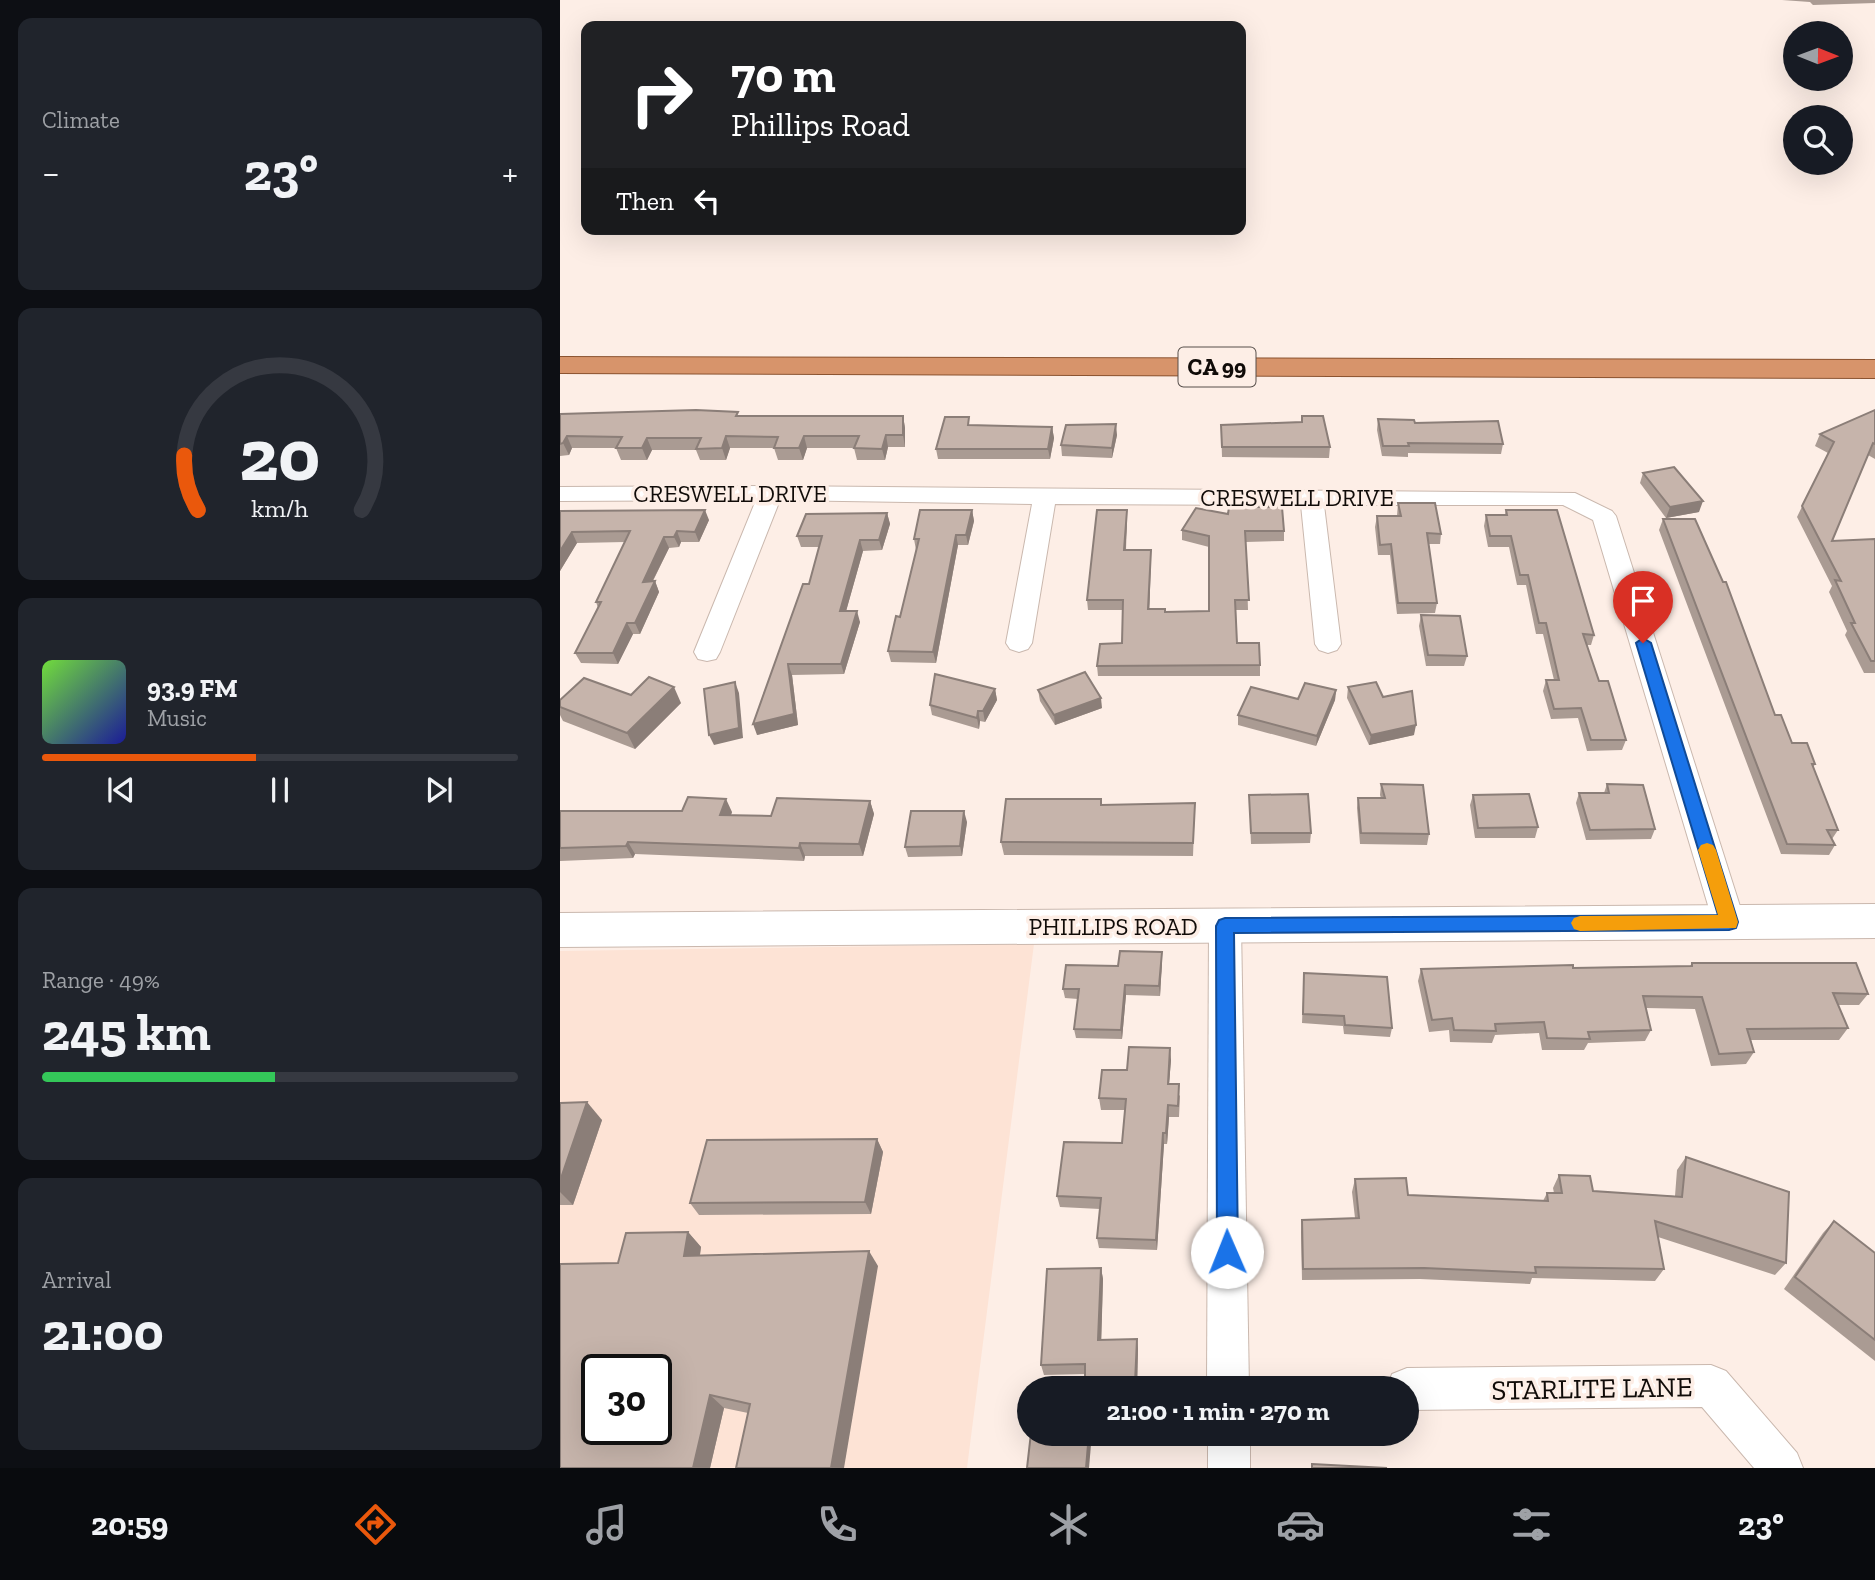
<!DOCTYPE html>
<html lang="en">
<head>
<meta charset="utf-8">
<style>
  :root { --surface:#171b24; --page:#20242c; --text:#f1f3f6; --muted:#9ea1a6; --line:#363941; --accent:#ea580c }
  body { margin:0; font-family:"Zilla Slab",serif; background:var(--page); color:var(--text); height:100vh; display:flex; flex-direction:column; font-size:26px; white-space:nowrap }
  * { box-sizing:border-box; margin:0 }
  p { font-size:23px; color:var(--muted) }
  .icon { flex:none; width:38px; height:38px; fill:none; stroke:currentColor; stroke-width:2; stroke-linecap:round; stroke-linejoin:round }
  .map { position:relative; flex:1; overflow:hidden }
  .details { display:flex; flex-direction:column; gap:18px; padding:18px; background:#0d0f14; width:560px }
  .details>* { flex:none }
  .top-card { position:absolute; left:21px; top:21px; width:665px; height:214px; border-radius:14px; box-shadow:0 7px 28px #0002; background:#202124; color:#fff; overflow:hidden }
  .needle { width:46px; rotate:91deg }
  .fabs { position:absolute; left:1223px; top:21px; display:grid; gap:14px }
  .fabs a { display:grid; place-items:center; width:70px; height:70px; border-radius:50%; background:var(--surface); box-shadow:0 7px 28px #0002; font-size:35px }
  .speed { position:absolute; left:21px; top:1354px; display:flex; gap:14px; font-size:35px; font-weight:700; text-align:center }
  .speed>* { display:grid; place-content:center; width:91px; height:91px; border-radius:50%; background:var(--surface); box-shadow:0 7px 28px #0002; line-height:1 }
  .speed .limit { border:4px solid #111; border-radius:10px; background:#fff; color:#111 }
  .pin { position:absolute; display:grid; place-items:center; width:60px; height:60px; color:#fff; margin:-72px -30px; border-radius:50% 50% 50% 0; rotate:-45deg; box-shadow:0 0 7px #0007 }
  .pin .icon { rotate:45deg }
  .me { position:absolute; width:77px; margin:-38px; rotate:359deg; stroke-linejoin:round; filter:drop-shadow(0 0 5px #0008) }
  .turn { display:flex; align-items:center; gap:24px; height:147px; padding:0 35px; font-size:32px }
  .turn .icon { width:91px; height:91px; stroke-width:2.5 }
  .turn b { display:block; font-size:49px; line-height:60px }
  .then { display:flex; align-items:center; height:66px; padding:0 35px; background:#0003; gap:14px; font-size:26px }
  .big { font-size:52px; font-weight:700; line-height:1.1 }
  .details .tile { flex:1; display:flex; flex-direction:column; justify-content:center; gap:10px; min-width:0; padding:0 24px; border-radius:14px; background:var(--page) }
  .details .dial { align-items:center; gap:0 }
  .dial svg { height:182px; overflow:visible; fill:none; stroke:var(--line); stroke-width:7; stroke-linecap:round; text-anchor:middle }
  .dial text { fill:var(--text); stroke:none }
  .song { display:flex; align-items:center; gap:21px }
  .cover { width:84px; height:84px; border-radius:10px; background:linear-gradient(135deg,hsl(100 70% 55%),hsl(240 70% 35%)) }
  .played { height:7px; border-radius:4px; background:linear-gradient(90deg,var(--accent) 45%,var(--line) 45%) }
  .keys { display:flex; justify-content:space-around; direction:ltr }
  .heat { display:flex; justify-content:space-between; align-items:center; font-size:38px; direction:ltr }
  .charge { height:10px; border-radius:5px; background:linear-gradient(90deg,#34c759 49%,var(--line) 0) }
  .trip { position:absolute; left:457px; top:1376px; width:402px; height:70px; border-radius:35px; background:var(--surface); box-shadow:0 7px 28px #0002; font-weight:700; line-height:70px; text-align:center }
  .menu { display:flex; height:112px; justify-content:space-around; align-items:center; background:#090b0e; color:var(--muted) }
  .menu .icon { width:49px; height:49px }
  .menu .current { color:var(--accent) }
  .menu b { font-size:32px; color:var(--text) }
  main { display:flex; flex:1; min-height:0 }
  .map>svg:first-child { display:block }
</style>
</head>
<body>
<main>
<section class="details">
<div class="tile"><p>Climate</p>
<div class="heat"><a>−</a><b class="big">23°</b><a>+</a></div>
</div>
<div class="tile dial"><svg viewBox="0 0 100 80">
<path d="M14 69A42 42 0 1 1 86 69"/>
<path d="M14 69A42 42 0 0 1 8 45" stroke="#ea580c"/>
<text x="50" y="56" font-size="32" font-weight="700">20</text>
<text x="50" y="72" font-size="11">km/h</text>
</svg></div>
<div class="tile">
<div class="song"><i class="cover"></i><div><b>93.9 FM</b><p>Music</p></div></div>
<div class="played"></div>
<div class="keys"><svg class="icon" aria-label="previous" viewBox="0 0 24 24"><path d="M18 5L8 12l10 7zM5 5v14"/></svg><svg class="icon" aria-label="pause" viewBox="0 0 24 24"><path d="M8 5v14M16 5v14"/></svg><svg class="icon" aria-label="next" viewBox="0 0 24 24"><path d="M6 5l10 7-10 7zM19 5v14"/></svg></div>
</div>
<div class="tile"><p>Range · 49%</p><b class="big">245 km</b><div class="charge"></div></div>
<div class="tile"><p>Arrival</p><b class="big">21:00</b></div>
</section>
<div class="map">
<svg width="1315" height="1468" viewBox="0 0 1315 1468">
  <rect width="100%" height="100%" fill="#fdeee6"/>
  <path fill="#fde3d5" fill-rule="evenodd" d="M474 944 407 1468H0V951ZM37 1370H96V1430H37Z"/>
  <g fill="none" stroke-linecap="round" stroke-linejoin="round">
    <g stroke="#cab8ae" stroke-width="2">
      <g id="minor">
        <polygon points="211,486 1015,493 1052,511 1056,516 1185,922 1180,931 1169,935 1158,931 1153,922 1033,520 1003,505 764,505 781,644 777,650 768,653 759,650 755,644 741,505 495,504 472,643 468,649 459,652 450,649 446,643 472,504 220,500 160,652 156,659 147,661 138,659 134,652 196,500 0,501 0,487"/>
        <polygon points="665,913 676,916 681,926 689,1388 647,1388 649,926 654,916"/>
        <polygon points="1151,1365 1166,1371 1237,1453 1243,1468 1194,1468 1142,1407 847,1410 847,1388 827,1388 832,1374 847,1368"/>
        <rect x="648" y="1433" width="42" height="35"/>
      </g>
    </g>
    <g stroke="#cab8ae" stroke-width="2">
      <polygon id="tertiary" points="1315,904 1315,938 0,947 0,913"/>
    </g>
    <g stroke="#8b5330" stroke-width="2">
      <polygon id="trunk" points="0,357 1315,360 1315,378 0,373"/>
    </g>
    <use href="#minor" fill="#fff" fill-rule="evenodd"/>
    <use href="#tertiary" fill="#fff" fill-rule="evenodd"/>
    <use href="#trunk" fill="#d7946b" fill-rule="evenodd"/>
  </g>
  <g fill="#aa9b93">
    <polygon points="1222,0 1315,0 1315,3 1253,5 1250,2"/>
    <polygon points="1315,410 1315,459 1308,455 1272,541 1315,539 1315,673 1304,673 1285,635 1287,631 1269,592 1272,586 1237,517 1268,453 1255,446 1260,434"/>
    <polygon points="0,414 179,416 343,416 345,428 345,447 328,447 325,460 297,460 294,448 247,448 243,460 218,460 214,448 170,448 166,460 140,460 136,450 92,450 87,460 61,460 56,448 12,448 9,455 0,456"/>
    <polygon points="742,416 770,447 769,458 662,457 661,425 741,422"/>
    <polygon points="818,419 855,423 943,444 941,454 848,453 848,457 822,456 817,430"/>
    <polygon points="492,427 494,438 490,459 378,459 376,449"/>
    <polygon points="557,435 552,458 502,456 501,445"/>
    <polygon points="1083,473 1139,512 1106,518 1080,483"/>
    <polygon points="838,503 881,534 880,544 868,544 877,603 875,613 837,614 830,555 818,555 815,527 817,516 837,516"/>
    <polygon points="412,510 414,521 408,545 398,545 376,663 331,662 328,651 340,617 356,550 354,539"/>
    <polygon points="567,510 567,520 566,550 591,550 589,609 605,612 649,611 649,547 622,540 622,530 724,531 724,541 686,542 688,610 676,610 677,643 700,665 700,676 538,676 537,666 562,643 563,610 528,610 527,600"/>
    <polygon points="946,510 1034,635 1031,645 1026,645 1039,681 1066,740 1062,750 1027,751 1018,718 991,719 983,691 986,680 994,680 983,634 976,634 966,585 957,585 949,547 928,547 924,526 926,515 945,515"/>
    <polygon points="0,511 149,520 139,542 121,542 119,547 109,548 93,581 95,581 99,592 80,634 73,634 58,664 21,663 15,653 38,608 36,602 65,542 17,543 0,571"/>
    <polygon points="327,513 330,524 322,550 303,551 286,611 300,622 284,674 232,675 238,725 197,735 249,584 259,547 241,547 237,536"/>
    <polygon points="1103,519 1232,743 1255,764 1253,768 1278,830 1272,839 1275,845 1269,855 1221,854 1099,530"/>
    <polygon points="861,615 907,656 904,666 866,666 859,626"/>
    <polygon points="788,687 823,697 854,735 809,745 787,698"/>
    <polygon points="435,689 437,700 425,722 420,721 419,729 372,715 370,705"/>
    <polygon points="478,690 542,708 495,725 480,701"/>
    <polygon points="776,690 775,700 756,746 678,725 678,715"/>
    <polygon points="0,700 121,703 75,749 3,721 0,715"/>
    <polygon points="821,784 869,834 867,845 800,844 797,808 798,798 821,798 820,795"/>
    <polygon points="1047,784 1095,829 1091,839 1026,840 1016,803 1019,793 1044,793"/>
    <polygon points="689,795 751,833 750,843 691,844"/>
    <polygon points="913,795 978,827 975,838 915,838 910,805"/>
    <polygon points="541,799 542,805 635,803 633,856 444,855 441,842"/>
    <polygon points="310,801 314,814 303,856 245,856 244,861 75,854 73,858 0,861 0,811 172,812 171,815 211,816"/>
    <polygon points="407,822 402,856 348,857 345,847"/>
    <polygon points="602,952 602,962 600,996 566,995 562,1039 516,1038 514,1029 518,999 505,998 503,989"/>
    <polygon points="1132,963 1308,994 1299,1005 1278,1005 1288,1028 1279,1040 1191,1040 1194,1052 1186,1064 1151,1066 1135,1009 1086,1008 1091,1030 1085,1041 1028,1043 1024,1050 982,1050 979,1033 935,1035 932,1043 890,1042 889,1030 869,1032 858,981 861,969 1130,966"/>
    <polygon points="744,973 832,1028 830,1037 784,1034 783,1026 742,1023"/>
    <polygon points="611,1060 609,1084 620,1096 619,1117 609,1117 607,1144 604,1144 597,1250 539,1248 537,1238 540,1209 500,1207 497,1196 562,1143 565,1110 541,1110 539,1098 567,1070"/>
    <polygon points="0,1103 42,1120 13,1205 0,1205"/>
    <polygon points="317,1139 323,1152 311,1214 139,1215 130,1203"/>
    <polygon points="1126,1157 1226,1263 1215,1275 1098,1237 1104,1269 1095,1281 972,1278 970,1284 860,1279 742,1280 741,1232 742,1220 795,1218 792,1192 795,1179 848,1195 983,1201 987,1193 994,1193 993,1188 999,1175 1033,1191 1115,1196 1117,1170"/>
    <polygon points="1274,1221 1315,1253 1315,1361 1224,1289 1263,1233"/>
    <polygon points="128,1232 141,1247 140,1256 318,1266 188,1413 164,1408 150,1468 0,1468 58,1263"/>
    <polygon points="541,1268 543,1279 541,1340 577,1339 578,1349 577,1388 525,1388 525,1374 484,1375 481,1365"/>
  </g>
  <g fill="#8b7e78">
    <polygon points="343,416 345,428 345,447 343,435"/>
    <polygon points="556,424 557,435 552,458 552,448"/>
    <polygon points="492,427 494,438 490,459 488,449"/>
    <polygon points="326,435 328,447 325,460 322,449"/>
    <polygon points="7,436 12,448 9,455 3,443"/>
    <polygon points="166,436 170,448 166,460 162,448"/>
    <polygon points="244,436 247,448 243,460 239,448"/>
    <polygon points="87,438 92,450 87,460 82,448"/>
    <polygon points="1143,501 1139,512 1106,518 1110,507"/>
    <polygon points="145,510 149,520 139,542 135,532"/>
    <polygon points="412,510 414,521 408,545 406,535"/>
    <polygon points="567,510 567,520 565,561 564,550"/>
    <polygon points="327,513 330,524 322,550 319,540"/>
    <polygon points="117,531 121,542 119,547 114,537"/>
    <polygon points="12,532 17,543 0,571 0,551"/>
    <polygon points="396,535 398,545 376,663 373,652"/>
    <polygon points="104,537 109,548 87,592 83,582"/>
    <polygon points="300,540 303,551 283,622 280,611"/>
    <polygon points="591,550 591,560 589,620 588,609"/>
    <polygon points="95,581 99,592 80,634 75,623"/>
    <polygon points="297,611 300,622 284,674 281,664"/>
    <polygon points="67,623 73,634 58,664 53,653"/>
    <polygon points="228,664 232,675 238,725 197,735 193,724"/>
    <polygon points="175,682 179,693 183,738 154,745 149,735"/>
    <polygon points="114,687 121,703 75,749 67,733"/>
    <polygon points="435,689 437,700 425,722 423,711"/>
    <polygon points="776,690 775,700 756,746 757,736"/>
    <polygon points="541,698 542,708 495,725 494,715"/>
    <polygon points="418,711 420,721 419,729 417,718"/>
    <polygon points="856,725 854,735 809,745 811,735"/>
    <polygon points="166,799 172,812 166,828 160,815"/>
    <polygon points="310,801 314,814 303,856 299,844"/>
    <polygon points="404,811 407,822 402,856 400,846"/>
    <polygon points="68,842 75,854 73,858 66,846"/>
    <polygon points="240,843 245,856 244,861 239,848"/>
    <polygon points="602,952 602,962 600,996 599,986"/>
    <polygon points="565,985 566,995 562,1039 561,1030"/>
    <polygon points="610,1048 611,1060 608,1096 608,1084"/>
    <polygon points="27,1102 42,1120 13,1205 0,1192 0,1181"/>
    <polygon points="608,1105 609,1117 607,1144 606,1133"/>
    <polygon points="603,1133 604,1144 597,1250 596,1240"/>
    <polygon points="317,1139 323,1152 311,1214 305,1202"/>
    <polygon points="128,1232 141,1247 137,1272 124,1256"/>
    <polygon points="309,1251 318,1266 284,1468 271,1468"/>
    <polygon points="541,1268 543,1279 541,1350 538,1340"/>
    <polygon points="577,1339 578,1349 577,1388 576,1388 575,1383"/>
    <polygon points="150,1395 164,1408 150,1468 133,1468"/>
    <polygon points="529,1433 532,1433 529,1468 526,1468"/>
  </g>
  <g fill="#c6b4ab" stroke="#8b7e78" stroke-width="2" fill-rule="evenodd">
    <polygon points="136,410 178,412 176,416 343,416 343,435 326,435 322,449 294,448 299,436 244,436 239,448 214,448 218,437 166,436 162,448 136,449 141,438 87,438 82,448 56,448 62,437 7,436 3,443 0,444 0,414"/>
    <polygon points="1315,410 1315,444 1313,443 1272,541 1315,539 1315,661 1311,661 1291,623 1295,623 1275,580 1281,581 1242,506 1274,442 1260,434"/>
    <polygon points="742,416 763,416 770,447 662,447 661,425 742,422"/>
    <polygon points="385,417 409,417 408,425 492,427 488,449 376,449"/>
    <polygon points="818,419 854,420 855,423 938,421 943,444 848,443 849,446 823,446"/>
    <polygon points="556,424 552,448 501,445 506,425"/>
    <polygon points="1114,467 1143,501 1110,507 1083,473"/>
    <polygon points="838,503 875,503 881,534 867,533 877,603 838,603 831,544 820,545 817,516 841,516"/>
    <polygon points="669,507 722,507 724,531 685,531 689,600 675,600 677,643 699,643 700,665 537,666 540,644 562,643 563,600 527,600 537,510 567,510 564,550 591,550 588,609 605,609 605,612 649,611 649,536 622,530 636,508 668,514"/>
    <polygon points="145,510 135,532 117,531 114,537 104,537 83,582 95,581 75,623 67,623 53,653 15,653 41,602 36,602 70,531 12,532 0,551 0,511"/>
    <polygon points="360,510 412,510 406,535 396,535 373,652 328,651 336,616 340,617 359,539 354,539"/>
    <polygon points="946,510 997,510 1034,635 1023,634 1039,681 1048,681 1066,740 1031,740 1021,708 994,709 986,680 999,680 986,623 979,623 968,575 960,575 951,536 930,536 926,515 947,515"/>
    <polygon points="327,513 319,540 300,540 280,611 297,611 281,664 228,664 234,714 193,724 243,584 249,584 262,536 237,536 246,514"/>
    <polygon points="1103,519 1135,519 1163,582 1166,582 1215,715 1221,715 1232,743 1247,743 1255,764 1252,764 1278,830 1267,830 1275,845 1227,844"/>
    <polygon points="861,615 900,616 907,656 868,655"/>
    <polygon points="525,672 541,698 494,715 478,690"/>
    <polygon points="375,674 435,689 423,711 418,711 417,718 370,705"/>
    <polygon points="89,677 114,687 67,733 0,707 0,700 24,678 71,695"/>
    <polygon points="175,682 179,728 149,735 144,689"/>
    <polygon points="816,682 823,697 852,691 856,725 811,735 788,687"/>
    <polygon points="745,683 776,690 757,736 678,715 691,687 738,699"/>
    <polygon points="821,784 863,785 869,834 801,833 798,798 825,798"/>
    <polygon points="1047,784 1083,785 1095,829 1030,830 1019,793 1049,793"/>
    <polygon points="748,794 751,833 691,833 689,795"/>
    <polygon points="969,794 978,827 918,828 913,795"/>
    <polygon points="128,797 166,799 160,815 211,816 217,798 310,801 299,844 240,843 239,848 68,842 66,846 0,848 0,811 122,811"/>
    <polygon points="446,799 541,799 541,805 635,803 633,843 441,842"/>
    <polygon points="351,811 404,811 400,846 345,847"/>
    <polygon points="560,951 602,952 599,986 565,985 561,1030 514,1029 519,989 503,989 506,965 558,966"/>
    <polygon points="1132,963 1296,963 1308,994 1273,993 1288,1028 1187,1029 1194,1052 1159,1054 1142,997 1083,996 1091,1030 1028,1032 1030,1039 987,1038 984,1022 935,1024 936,1031 894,1030 892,1018 872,1020 861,969 1013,965 1013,968 1132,966"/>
    <polygon points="744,973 827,977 832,1028 785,1025 784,1016 743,1014"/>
    <polygon points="569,1047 610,1048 608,1084 619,1084 618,1106 608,1105 606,1133 603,1133 596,1240 537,1238 541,1198 497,1196 504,1142 562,1143 566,1099 539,1098 542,1070 567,1070"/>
    <polygon points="27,1102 0,1181 0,1103"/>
    <polygon points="317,1139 305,1202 130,1203 147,1140"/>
    <polygon points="1126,1157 1229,1192 1226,1263 1095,1221 1104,1269 975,1267 976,1273 864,1268 743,1269 742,1220 799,1218 795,1179 846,1178 848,1195 988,1201 987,1193 1002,1193 999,1175 1030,1176 1033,1191 1122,1197"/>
    <polygon points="1274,1221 1315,1253 1315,1340 1235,1277"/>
    <path d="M128 1232 124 1256 309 1251 271 1468H176L190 1404 150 1395 133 1468H0V1264L58 1263 66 1233ZM37 1370H96V1430H37Z"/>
    <polygon points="541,1268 538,1340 577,1339 575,1383 525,1385 525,1364 481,1365 487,1269"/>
    <polygon points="471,1433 529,1433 526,1468 467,1468"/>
    <polygon points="752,1464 827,1468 752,1468"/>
  </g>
  <polygon fill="#1a73e8" stroke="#114b97" stroke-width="2" points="1083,638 1091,643 1178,922 1176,928 1169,930 674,933 678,1252 675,1260 667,1263 660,1260 657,1252 656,926 659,920 665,918 1158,915 1076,643"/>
  <polygon fill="#f59e0b" points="1147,843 1153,845 1156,850 1178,922 1176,928 1020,931 1014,929 1011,923 1014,918 1020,916 1158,915 1138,850 1141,845"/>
  <g text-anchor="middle" stroke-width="7" stroke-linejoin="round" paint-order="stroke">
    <rect fill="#fdeee6" stroke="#574f4b" stroke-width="2" x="618.5" y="347.5" width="77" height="39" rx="5"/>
    <g font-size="23" font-weight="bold" fill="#100b08">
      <text x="657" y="375">CA 99</text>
    </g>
    <g font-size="24" fill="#100b08" stroke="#fdeee6">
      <text x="170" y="502">CRESWELL DRIVE</text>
      <text x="737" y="506">CRESWELL DRIVE</text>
      <text x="553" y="935">PHILLIPS ROAD</text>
    </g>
    <g font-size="28" fill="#100b08" stroke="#fdeee6">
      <text transform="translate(1032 1388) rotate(-1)" y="10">STARLITE LANE</text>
    </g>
  </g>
</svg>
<div class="fabs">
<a><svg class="needle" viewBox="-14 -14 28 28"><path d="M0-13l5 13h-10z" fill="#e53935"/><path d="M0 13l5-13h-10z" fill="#9ea1a6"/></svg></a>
<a><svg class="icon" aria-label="search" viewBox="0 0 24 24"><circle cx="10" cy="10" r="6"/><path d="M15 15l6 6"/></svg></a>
</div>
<div class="speed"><div class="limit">30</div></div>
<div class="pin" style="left:1083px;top:643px;background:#d93025"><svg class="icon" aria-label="arrive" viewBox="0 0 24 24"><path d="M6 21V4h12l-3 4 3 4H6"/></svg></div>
<svg class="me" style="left:667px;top:1252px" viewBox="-20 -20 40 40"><circle r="19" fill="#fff"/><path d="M0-13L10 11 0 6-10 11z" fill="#1a73e8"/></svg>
<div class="trip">21:00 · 1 min · 270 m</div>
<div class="top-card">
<div class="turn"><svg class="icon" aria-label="right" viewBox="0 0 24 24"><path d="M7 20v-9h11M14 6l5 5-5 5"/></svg><div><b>70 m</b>Phillips Road</div></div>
<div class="then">Then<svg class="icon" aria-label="left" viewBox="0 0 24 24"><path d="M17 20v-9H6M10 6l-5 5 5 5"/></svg></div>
</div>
</div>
</main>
<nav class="menu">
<b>20:59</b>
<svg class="icon current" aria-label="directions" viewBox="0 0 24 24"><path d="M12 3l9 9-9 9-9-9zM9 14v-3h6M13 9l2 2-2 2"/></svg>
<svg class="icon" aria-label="music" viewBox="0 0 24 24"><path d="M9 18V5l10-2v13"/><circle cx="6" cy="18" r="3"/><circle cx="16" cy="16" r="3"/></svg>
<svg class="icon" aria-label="phone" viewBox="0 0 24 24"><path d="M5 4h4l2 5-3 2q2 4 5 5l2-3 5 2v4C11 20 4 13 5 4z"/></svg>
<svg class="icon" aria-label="climate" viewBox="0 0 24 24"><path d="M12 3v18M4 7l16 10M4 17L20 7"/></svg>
<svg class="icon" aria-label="car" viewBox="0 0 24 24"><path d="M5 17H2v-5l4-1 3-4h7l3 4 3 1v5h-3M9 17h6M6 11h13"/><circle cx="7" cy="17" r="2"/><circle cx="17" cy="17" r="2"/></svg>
<svg class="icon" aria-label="filters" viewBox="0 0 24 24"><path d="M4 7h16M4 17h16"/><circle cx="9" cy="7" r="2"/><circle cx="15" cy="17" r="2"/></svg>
<b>23°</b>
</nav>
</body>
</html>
